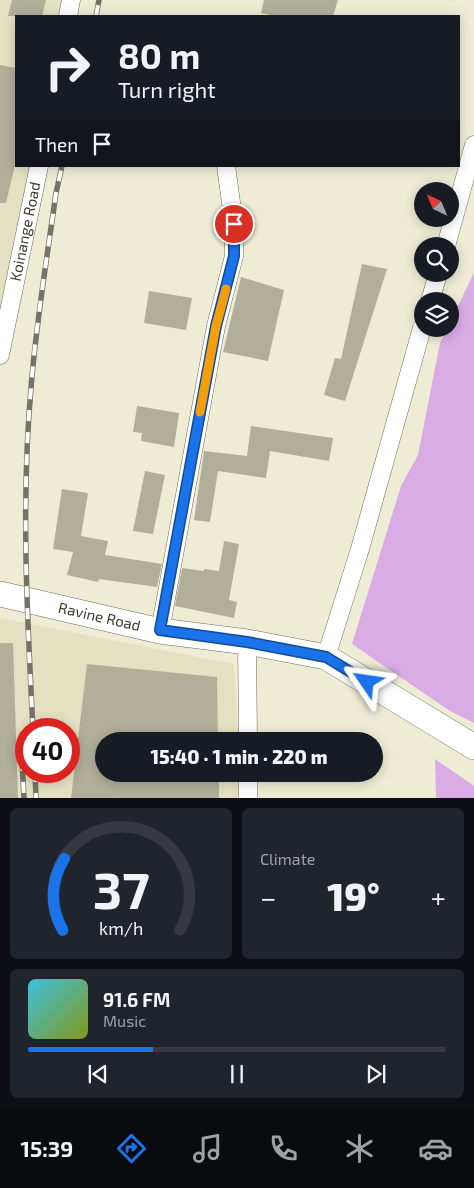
<!DOCTYPE html>
<html lang="en">
<head>
<meta charset="utf-8">
<style>
  :root { --surface:#171b24; --page:#20242c; --text:#f1f3f6; --muted:#9ea1a6; --line:#363941; --accent:#1a73e8 }
  body { margin:0; font-family:"Exo 2",sans-serif; background:var(--page); color:var(--text); height:100vh; display:flex; flex-direction:column; font-size:19px; white-space:nowrap }
  * { box-sizing:border-box; margin:0 }
  p { font-size:16px; color:var(--muted) }
  .icon { flex:none; width:28px; height:28px; fill:none; stroke:currentColor; stroke-width:2; stroke-linecap:round; stroke-linejoin:round }
  .map { position:relative; height:798px; overflow:hidden }
  .drawer { display:flex; flex-direction:column; gap:10px; padding:10px; background:#0d0f14; flex:1 }
  .drawer>* { flex:none }
  .hud { position:absolute; left:15px; top:15px; width:445px; height:152px; border-radius:0px; box-shadow:0 2px 12px #0003; background:#171b24; color:var(--text); overflow:hidden }
  .needle { width:32px; rotate:316deg }
  .buttons { position:absolute; left:414px; top:182px; display:grid; gap:10px }
  .buttons a { display:grid; place-items:center; width:45px; height:45px; border-radius:50%; background:var(--surface); box-shadow:0 2px 12px #0003; font-size:25px }
  .speed { position:absolute; left:15px; top:718px; display:flex; gap:10px; font-size:25px; font-weight:700; text-align:center }
  .speed>* { display:grid; place-content:center; width:65px; height:65px; border-radius:50%; background:var(--surface); box-shadow:0 2px 12px #0003; line-height:1 }
  .speed .limit { border:8px solid #d22; background:#fff; color:#111 }
  .pin { position:absolute; display:grid; place-items:center; width:42px; height:42px; color:#fff; margin:-21px; border:2px solid #fff; border-radius:50%; box-shadow:0 1px 5px #0007 }
  .me { position:absolute; width:55px; margin:-28px; rotate:302deg; stroke-linejoin:round; filter:drop-shadow(0 0 4px #0008) }
  .turn { display:flex; align-items:center; gap:18px; height:105px; padding:0 20px; font-size:22px }
  .turn .icon { width:65px; height:65px; stroke-width:2.5 }
  .turn b { display:block; font-size:35px; line-height:42px }
  .then { display:flex; align-items:center; height:48px; padding:0 20px; background:#0003; gap:10px; font-size:19px }
  .big { font-size:38px; font-weight:800; line-height:1.1 }
  .drawer .card { flex:1; display:flex; flex-direction:column; justify-content:center; gap:8px; min-width:0; padding:0 18px; border-radius:8px; background:var(--page) }
  .drawer .dial { align-items:center; gap:0 }
  .dial svg { height:130px; overflow:visible; fill:none; stroke:var(--line); stroke-width:7; stroke-linecap:round; text-anchor:middle }
  .dial text { fill:var(--text); stroke:none }
  .song { display:flex; align-items:center; gap:15px }
  .cover { width:60px; height:60px; border-radius:8px; background:linear-gradient(135deg,hsl(190 70% 55%),hsl(70 70% 35%)) }
  .played { height:5px; border-radius:2px; background:linear-gradient(90deg,var(--accent) 30%,var(--line) 30%) }
  .keys { display:flex; justify-content:space-around; direction:ltr }
  .heat { display:flex; justify-content:space-between; align-items:center; font-size:28px; direction:ltr }
  .drawer .tiles { flex:1; display:grid; gap:10px; grid-template-columns:1fr 1fr }
  .card:last-child { grid-column:span 2 }
  .trip { position:absolute; left:95px; top:732px; width:288px; height:50px; border-radius:25px; background:var(--surface); box-shadow:0 2px 12px #0003; font-weight:800; line-height:50px; text-align:center }
  .menu { display:flex; height:80px; justify-content:space-around; align-items:center; background:#090b0e; color:var(--muted) }
  .menu .icon { width:35px; height:35px }
  .menu .active { color:var(--accent) }
  .menu b { font-size:22px; color:var(--text) }
  .map>svg:first-child { display:block }
</style>
</head>
<body>
<div class="map">
<svg width="474" height="798" viewBox="0 0 474 798">
  <rect width="100%" height="100%" fill="#eeecd5"/>
  <g fill="#e4e1c3" fill-rule="evenodd">
    <polygon points="0,0 77,0 73,16 16,16 16,166 37,166 0,317"/>
    <path d="M0 618 234 664 238 741H104V774H239L241 798H0ZM26 729H69V771H26Z"/>
  </g>
  <g fill="#d9ace6">
    <polygon points="474,273 474,723 450,711 352,644 401,486 418,455 440,343 447,329 450,329 450,322"/>
    <polygon points="435,759 474,786 474,798 436,798"/>
  </g>
  <g fill="#b1af9a">
    <polygon points="12,0 46,0 42,16 8,16"/>
    <polygon points="264,0 338,0 333,16 275,16 261,13"/>
    <polygon points="0,65 16,68 16,161 6,203 0,203"/>
    <polygon points="362,264 387,269 345,401 324,395 335,358 341,359"/>
    <polygon points="241,277 284,290 268,361 223,352"/>
    <polygon points="149,291 192,298 186,330 144,323"/>
    <polygon points="137,406 179,413 174,447 141,441 142,433 133,432"/>
    <polygon points="251,426 333,438 329,461 270,451 266,478 218,471 210,522 194,520 204,451 247,456"/>
    <polygon points="145,471 165,475 153,534 133,531"/>
    <polygon points="62,489 88,493 81,536 108,541 105,555 162,564 157,587 99,579 98,582 67,575 73,552 53,549"/>
    <polygon points="224,541 239,544 229,600 237,602 234,618 175,606 182,568 204,571 204,569 219,571"/>
    <polygon points="0,643 13,643 18,798 0,798"/>
    <polygon points="87,664 217,677 218,741 104,741 104,774 219,774 219,798 71,798"/>
  </g>
  <g fill="none" stroke-linecap="round" stroke-linejoin="round">
    <g stroke="#6c6a56" stroke-width="19">
      <g id="street">
        <polyline points="68,16 71,0"/>
        <polyline points="446,246 474,145"/>
        <polyline points="430,301 438,274"/>
        <path id="s1" d="M0 355 39 166"/>
        <polyline points="160,631 216,326 234,256 234,224 226,166"/>
        <polyline points="247,642 248,741"/>
        <polyline points="326,657 360,549 422,328"/>
        <polyline points="248,774 248,798"/>
      </g>
    </g>
    <g stroke="#6c6a56" stroke-width="26">
      <g id="secondary">
        <path id="s2" d="M0 594 160 631 247 642 326 657 474 747"/>
      </g>
    </g>
    <use href="#street" stroke="#fff" stroke-width="18"/>
    <use href="#secondary" stroke="#fff" stroke-width="25"/>
    <g stroke="#747365" stroke-width="5.5">
      <g id="rail">
        <polyline points="96,16 99,0"/>
        <path d="M33 729C27 615 21 501 31 388 36 323 47 258 56 193L62 166"/>
        <polyline points="22,760 24,798"/>
        <polyline points="35,771 36,798"/>
      </g>
    </g>
    <use href="#rail" stroke="#fff" stroke-width="4" stroke-dasharray="11" stroke-linecap="butt"/>
  </g>
  <g fill="none" stroke-linecap="round" stroke-linejoin="round">
    <g stroke="#114b97" stroke-width="12">
      <polyline id="route" points="234,224 234,256 216,326 160,630 247,642 326,657 367,682"/>
    </g>
    <use href="#route" stroke="#1a73e8" stroke-width="9"/>
    <polyline stroke="#f59e0b" stroke-width="9" points="200,412 216,326 226,289"/>
  </g>
  <g text-anchor="middle" stroke-width="4.5" stroke-linejoin="round" paint-order="stroke">
    <g font-size="15" fill="#3c3b32" stroke="#fff">
      <text dy="5" stroke="none"><textPath href="#s1" startOffset="126">Koinange Road</textPath></text>
      <text dy="5" stroke="none"><textPath href="#s2" startOffset="102">Ravine Road</textPath></text>
    </g>
  </g>
</svg>
<div class="buttons">
<a><svg class="needle" viewBox="-14 -14 28 28"><path d="M0-13l5 13h-10z" fill="#e53935"/><path d="M0 13l5-13h-10z" fill="#9ea1a6"/></svg></a>
<a><svg class="icon" aria-label="search" viewBox="0 0 24 24"><circle cx="10" cy="10" r="6"/><path d="M15 15l6 6"/></svg></a>
<a><svg class="icon" aria-label="layers" viewBox="0 0 24 24"><path d="M12 4l9 5-9 5-9-5zM3 14l9 5 9-5"/></svg></a>
</div>
<div class="speed"><div class="limit">40</div></div>
<div class="pin" style="left:234px;top:224px;background:#d93025"><svg class="icon" aria-label="arrive" viewBox="0 0 24 24"><path d="M6 21V4h12l-3 4 3 4H6"/></svg></div>
<svg class="me" style="left:367px;top:682px" viewBox="-20 -20 40 40"><path d="M0-17L14 15 0 8-14 15z" fill="#1a73e8" stroke="#fff" stroke-width="4"/></svg>
<div class="trip">15:40 · 1 min · 220 m</div>
<div class="hud">
<div class="turn"><svg class="icon" aria-label="right" viewBox="0 0 24 24"><path d="M7 20v-9h11M14 6l5 5-5 5"/></svg><div><b>80 m</b>Turn right</div></div>
<div class="then">Then<svg class="icon" aria-label="arrive" viewBox="0 0 24 24"><path d="M6 21V4h12l-3 4 3 4H6"/></svg></div>
</div>
</div>
<section class="drawer">
<div class="tiles">
<div class="card dial"><svg viewBox="0 0 100 80">
<path d="M14 69A42 42 0 1 1 86 69"/>
<path d="M14 69A42 42 0 0 1 15 25" stroke="#1a73e8"/>
<text x="50" y="56" font-size="32" font-weight="700">37</text>
<text x="50" y="72" font-size="11">km/h</text>
</svg></div>
<div class="card"><p>Climate</p>
<div class="heat"><a>−</a><b class="big">19°</b><a>+</a></div>
</div>
<div class="card">
<div class="song"><i class="cover"></i><div><b>91.6 FM</b><p>Music</p></div></div>
<div class="played"></div>
<div class="keys"><svg class="icon" aria-label="previous" viewBox="0 0 24 24"><path d="M18 5L8 12l10 7zM5 5v14"/></svg><svg class="icon" aria-label="pause" viewBox="0 0 24 24"><path d="M8 5v14M16 5v14"/></svg><svg class="icon" aria-label="next" viewBox="0 0 24 24"><path d="M6 5l10 7-10 7zM19 5v14"/></svg></div>
</div>
</div>
</section>
<nav class="menu">
<b>15:39</b>
<svg class="icon active" aria-label="directions" viewBox="0 0 24 24"><path d="M12 3l9 9-9 9-9-9zM9 14v-3h6M13 9l2 2-2 2"/></svg>
<svg class="icon" aria-label="music" viewBox="0 0 24 24"><path d="M9 18V5l10-2v13"/><circle cx="6" cy="18" r="3"/><circle cx="16" cy="16" r="3"/></svg>
<svg class="icon" aria-label="phone" viewBox="0 0 24 24"><path d="M5 4h4l2 5-3 2q2 4 5 5l2-3 5 2v4C11 20 4 13 5 4z"/></svg>
<svg class="icon" aria-label="climate" viewBox="0 0 24 24"><path d="M12 3v18M4 7l16 10M4 17L20 7"/></svg>
<svg class="icon" aria-label="car" viewBox="0 0 24 24"><path d="M5 17H2v-5l4-1 3-4h7l3 4 3 1v5h-3M9 17h6M6 11h13"/><circle cx="7" cy="17" r="2"/><circle cx="17" cy="17" r="2"/></svg>
</nav>
</body>
</html>
